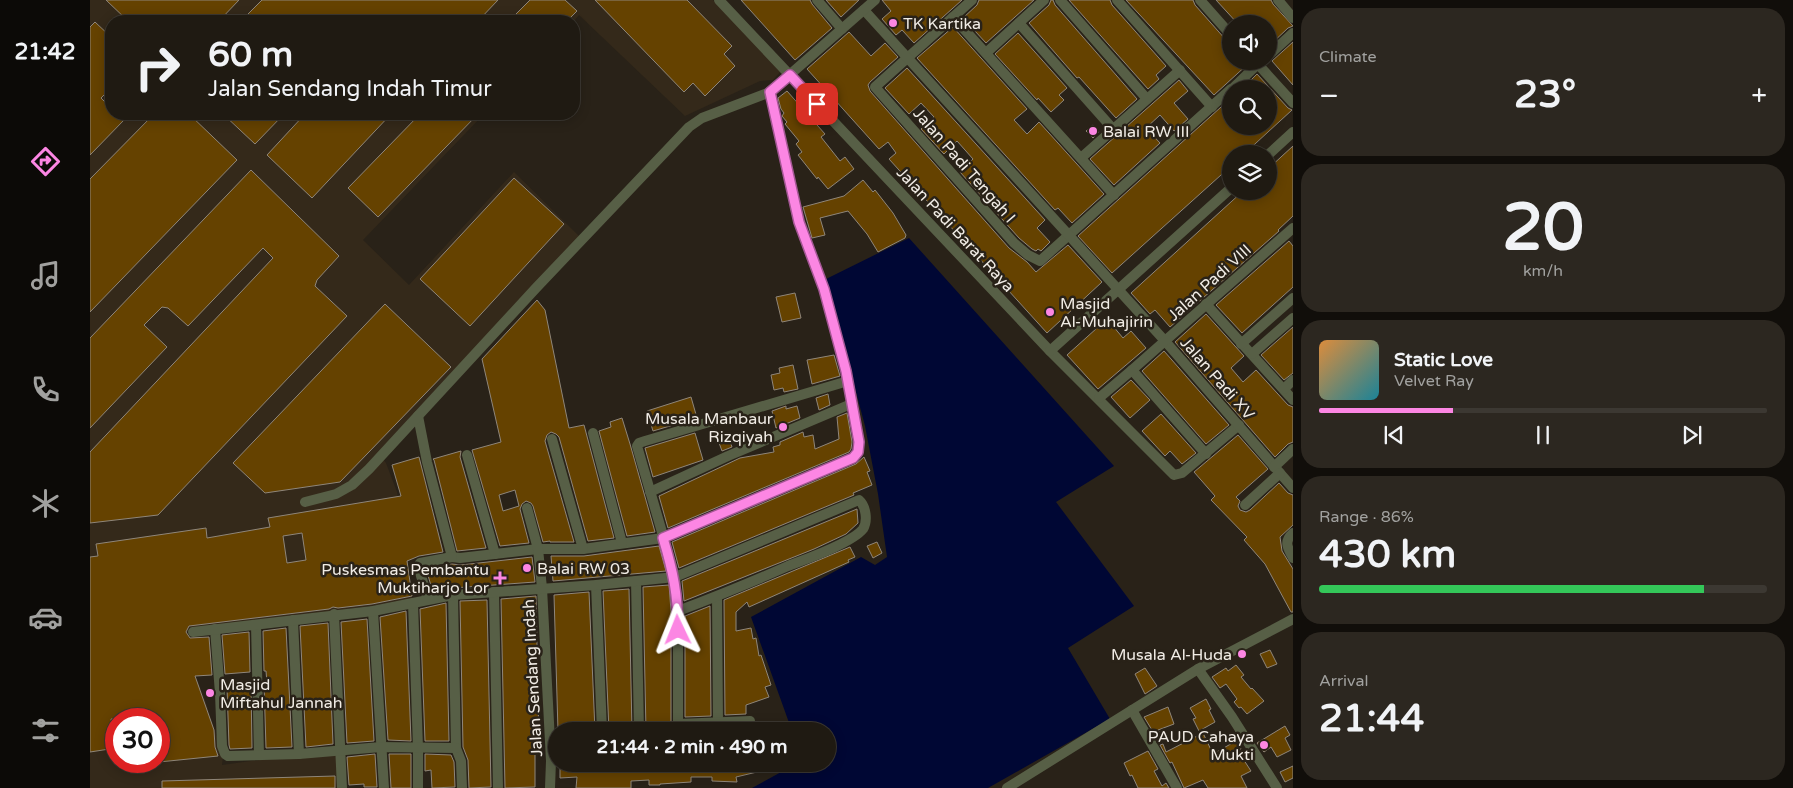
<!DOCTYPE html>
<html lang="en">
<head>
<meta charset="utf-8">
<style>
  :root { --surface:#1f1a12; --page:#2c2720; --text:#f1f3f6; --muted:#a1a19f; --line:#3c3832; --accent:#fc86e3 }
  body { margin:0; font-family:"Varela Round",sans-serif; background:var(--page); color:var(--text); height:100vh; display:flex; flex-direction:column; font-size:19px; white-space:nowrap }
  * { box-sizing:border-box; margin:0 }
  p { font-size:16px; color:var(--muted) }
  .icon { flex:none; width:28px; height:28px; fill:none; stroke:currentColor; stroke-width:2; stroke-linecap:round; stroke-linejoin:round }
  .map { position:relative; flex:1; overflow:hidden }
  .side { display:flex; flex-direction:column; gap:8px; padding:8px; background:#110e0a; width:500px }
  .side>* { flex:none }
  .top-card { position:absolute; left:15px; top:15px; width:475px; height:105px; border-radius:20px; box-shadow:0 2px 12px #0003,0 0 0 1px var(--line); background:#1f1a12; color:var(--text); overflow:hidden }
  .fabs { position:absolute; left:1132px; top:15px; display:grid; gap:10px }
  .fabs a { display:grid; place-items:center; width:55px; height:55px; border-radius:50%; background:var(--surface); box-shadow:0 2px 12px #0003,0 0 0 1px var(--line); font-size:25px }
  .speed { position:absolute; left:15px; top:708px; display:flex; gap:10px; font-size:25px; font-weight:700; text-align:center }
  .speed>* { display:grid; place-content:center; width:65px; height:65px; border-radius:50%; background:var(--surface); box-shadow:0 2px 12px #0003,0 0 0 1px var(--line); line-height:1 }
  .speed .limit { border:8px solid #d22; background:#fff; color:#111 }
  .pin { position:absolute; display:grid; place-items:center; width:42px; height:42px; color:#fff; margin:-21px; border-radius:10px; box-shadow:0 2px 8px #0006 }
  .me { position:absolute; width:55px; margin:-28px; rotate:358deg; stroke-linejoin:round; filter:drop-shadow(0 0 4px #0008) }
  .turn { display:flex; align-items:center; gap:18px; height:105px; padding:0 20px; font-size:22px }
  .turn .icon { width:65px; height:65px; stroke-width:2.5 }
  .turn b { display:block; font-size:35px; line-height:42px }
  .big { font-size:38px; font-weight:700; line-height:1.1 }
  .side .card { flex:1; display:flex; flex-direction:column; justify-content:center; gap:8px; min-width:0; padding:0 18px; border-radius:20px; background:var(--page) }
  .side .dial { align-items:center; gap:0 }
  .dial b { font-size:65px; line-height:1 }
  .song { display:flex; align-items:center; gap:15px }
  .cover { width:60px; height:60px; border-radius:8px; background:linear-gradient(135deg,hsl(30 70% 55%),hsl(190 70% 35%)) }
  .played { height:5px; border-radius:2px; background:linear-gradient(90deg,var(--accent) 30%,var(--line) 30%) }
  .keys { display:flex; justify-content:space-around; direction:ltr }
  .heat { display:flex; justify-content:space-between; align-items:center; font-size:28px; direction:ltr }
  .charge { height:8px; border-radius:4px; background:linear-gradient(90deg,#34c759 86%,var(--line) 0) }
  .trip { position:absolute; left:458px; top:722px; width:288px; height:50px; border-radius:25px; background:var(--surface); box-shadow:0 2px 12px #0003,0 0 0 1px var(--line); font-weight:700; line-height:50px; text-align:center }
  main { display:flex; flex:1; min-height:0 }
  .dock { display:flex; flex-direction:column; width:90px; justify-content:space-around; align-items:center; background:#0c0a07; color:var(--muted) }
  .dock .icon { width:35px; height:35px }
  .dock .current { color:var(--accent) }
  .dock b { font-size:22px; color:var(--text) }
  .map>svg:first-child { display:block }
</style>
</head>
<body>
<main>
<nav class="dock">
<b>21:42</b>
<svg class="icon current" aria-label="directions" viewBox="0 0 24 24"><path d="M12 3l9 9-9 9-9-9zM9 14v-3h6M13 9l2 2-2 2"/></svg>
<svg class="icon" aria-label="music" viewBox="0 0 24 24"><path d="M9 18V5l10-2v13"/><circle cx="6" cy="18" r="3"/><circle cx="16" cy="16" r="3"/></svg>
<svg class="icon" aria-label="phone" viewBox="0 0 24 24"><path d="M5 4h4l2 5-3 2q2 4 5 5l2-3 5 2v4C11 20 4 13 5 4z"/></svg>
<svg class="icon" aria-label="climate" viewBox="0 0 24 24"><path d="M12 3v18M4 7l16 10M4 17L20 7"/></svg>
<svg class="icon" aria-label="car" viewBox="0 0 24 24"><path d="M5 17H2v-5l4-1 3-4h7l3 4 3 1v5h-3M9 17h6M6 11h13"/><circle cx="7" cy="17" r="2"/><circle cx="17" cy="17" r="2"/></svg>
<svg class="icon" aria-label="filters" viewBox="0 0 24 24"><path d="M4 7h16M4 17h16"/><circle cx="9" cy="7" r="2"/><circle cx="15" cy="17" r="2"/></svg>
</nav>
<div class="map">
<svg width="1203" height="788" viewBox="0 0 1203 788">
  <rect width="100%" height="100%" fill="#292218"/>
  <path fill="#34291a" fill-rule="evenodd" d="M0 0H623L691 71 683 80 670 81 595 116 489 15 484 21H21V114H394L273 240 319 285 424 172 490 237 289 454 296 463 307 492 322 600 89 633 115 700 133 756 132 765 198 756 248 753V788H0ZM26 719H69V761H26Z"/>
  <polygon fill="#000734" points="819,238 1024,466 966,502 1044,606 978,648 1020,719 898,788 662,788 693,771 692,764 736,764 736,731 702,731 661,617 771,557 785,565 797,557 788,494 775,426 736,279"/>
  <g fill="#654200" stroke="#8f867a" fill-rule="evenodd">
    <polygon points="16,0 149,0 129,21 38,21"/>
    <polygon points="172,0 408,0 388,21 151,21"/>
    <polygon points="440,0 475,0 487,11 477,21 419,21"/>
    <polygon points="505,0 597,0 642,46 634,54 645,66 615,96 603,83 594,92"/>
    <polygon points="651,0 720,0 722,4 742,28 705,60"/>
    <polygon points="736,0 769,0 751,17"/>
    <polygon points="792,0 872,0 824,43 812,30 806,35 792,19 801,11"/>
    <polygon points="889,0 944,0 896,43 873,18 887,5"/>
    <polygon points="961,0 963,0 965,5 1047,99 1026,118 989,77 987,78 939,23 959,5"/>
    <polygon points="979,0 1020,0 1022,5 1076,66 1066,75 1069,79 1058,89"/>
    <polygon points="1036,0 1103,0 1105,5 1136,40 1141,43 1141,61 1158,61 1159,63 1124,95"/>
    <polygon points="1126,0 1181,0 1183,4 1203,26 1198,28 1179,46 1179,24 1148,24"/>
    <polygon points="5,22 21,37 21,88 11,98 21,108 21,114 27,114 34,120 0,155 0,27"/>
    <polygon points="863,27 937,109 924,120 937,134 949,122 1014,194 982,223 968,208 965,210 827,58"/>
    <polygon points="759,32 781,56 795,43 808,57 780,82 778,85 780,91 919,248 937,262 946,272 978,245 1012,282 957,333 799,159 806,153 798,142 789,149 717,69"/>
    <polygon points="928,33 977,88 969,95 974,100 961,112 948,98 947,100 905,54"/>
    <polygon points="1203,42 1203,85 1182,61"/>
    <polygon points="817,68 955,220 947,228 960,242 951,251 948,249 946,251 942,249 929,238 870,172 883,159 867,141 854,154 831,129 844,117 831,103 819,114 795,88"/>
    <polygon points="1167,74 1198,108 1202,110 1154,154 1141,154 1141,166 1022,273 988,236 1141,98 1141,126 1179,126 1179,89 1152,89"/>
    <polygon points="1089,80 1098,91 1084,103 1098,119 1084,131 1070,115 1056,128 1070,143 1024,185 1000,159"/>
    <polygon points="697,91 735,134 731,137 750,161 755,157 764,169 738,189 728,177 727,179 708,155 712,152 706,144 709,141 695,124 697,122 692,116 694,113 691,109 688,98"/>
    <polygon points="64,114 99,114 147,160 0,312 0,179"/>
    <polygon points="133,114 194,114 165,144"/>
    <polygon points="215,114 301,114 222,198 177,155"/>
    <polygon points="330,114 388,114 288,217 258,188"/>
    <polygon points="1003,125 1009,132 1003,138 996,131"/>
    <polygon points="1203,146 1203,216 1188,230 1189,231 1080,327 1065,310 1060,314 1041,293 1153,191 1179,191 1179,168"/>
    <polygon points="161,170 249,256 227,280 225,286 257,316 68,515 0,523 0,452 183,258 173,248 98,326 78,308 72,307 54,325 77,347 0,428 0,338"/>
    <polygon points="424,178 474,224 380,326 330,279"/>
    <polygon points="773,180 783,192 785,190 803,213 816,235 815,238 788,252 777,234 758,211 730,218 735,235 722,238 713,207 754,196"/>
    <polygon points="1199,241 1203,246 1203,287 1152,333 1126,305"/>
    <polygon points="705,293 711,318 692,322 686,297"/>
    <path d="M447 300 455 310 479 428 494 425 524 538 498 541 469 437 466 434 461 432 457 435 455 441 484 542H460V541L453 542 443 506 441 503 436 501 432 504 430 509 439 543 410 546 382 450 411 442 392 359ZM425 490 429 506 413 511 409 495Z"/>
    <polygon points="295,304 361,367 250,482 175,493 143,463"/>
    <polygon points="1116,314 1154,356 1141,368 1153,382 1166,370 1198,405 1203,407 1203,442 1198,444 1185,457 1085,342"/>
    <polygon points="1017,319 1033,338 1041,331 1056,348 1008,389 977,355"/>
    <polygon points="1203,327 1203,373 1194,380 1171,355"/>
    <polygon points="1074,351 1139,425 1116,444 1052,371"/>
    <polygon points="744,355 750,376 722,384 717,360"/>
    <polygon points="703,365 708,389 694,392 693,388 684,390 681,375 690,373 689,368"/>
    <polygon points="1041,380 1060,400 1040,418 1021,397"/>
    <polygon points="738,394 740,405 729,410 726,398"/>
    <polygon points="601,397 607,418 563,431 557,411"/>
    <polygon points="696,406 696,409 707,406 710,418 686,428 682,411"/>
    <polygon points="757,413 762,442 761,449 759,452 578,528 569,496 650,458 684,452 683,447 690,445 690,442 713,432 714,437 723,435 725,449 749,439 747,417"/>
    <polygon points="1071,414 1106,453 1092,464 1080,451 1075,456 1052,431"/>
    <polygon points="532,418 540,444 565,532 537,536 509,431 521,427 520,422"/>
    <polygon points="605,433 613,460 563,477 555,448"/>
    <polygon points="1148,435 1178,469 1146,497 1150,501 1148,506 1150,510 1156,512 1160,510 1189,483 1198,493 1203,495 1203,525 1190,537 1192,551 1203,569 1203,612 1201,612 1175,564 1154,540 1157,537 1121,500 1125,496 1104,472"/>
    <polygon points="638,436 642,447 632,451 628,440"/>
    <polygon points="371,451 370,457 396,548 367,551 344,460 343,459"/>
    <path d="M329 457 353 552 329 556 317 561 322 596 282 604 248 608 243 607 239 609 99 626 96 632 100 638 119 637 122 675 105 676 124 730 125 747 128 756 69 762V719H21L26 748 0 752V557L8 556 6 544 116 528 117 538 180 527 178 518 311 496 302 465ZM212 533 216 560 197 563 193 536Z"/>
    <polygon points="774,457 780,471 777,472 782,485 763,493 764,495 589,568 582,542 766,464"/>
    <polygon points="767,509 768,523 756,534 724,549 594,601 592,581"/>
    <polygon points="787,542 792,553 783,558 777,546"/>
    <polygon points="569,546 576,571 463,581 461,556 494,556"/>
    <polygon points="760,547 765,557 758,560 759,562 659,607 657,602 646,612 646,631 661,628 663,639 666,638 669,656 671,655 681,685 675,687 679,697 656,705 656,714 635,715 634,600"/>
    <polygon points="442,557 445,582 363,588 343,592 336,569 362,564 371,565"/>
    <polygon points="579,585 581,611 581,731 556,731 553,587"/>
    <polygon points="539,589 542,731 519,731 513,591"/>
    <polygon points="499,592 505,731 468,731 464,595"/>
    <polygon points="446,596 449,747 445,747 445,787 415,788 411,599"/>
    <polygon points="397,600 401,787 379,788 378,760 373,747 370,601"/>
    <polygon points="356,603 359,741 335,741 330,609"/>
    <polygon points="620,606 621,716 595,717 595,616"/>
    <polygon points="316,611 321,741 298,740 290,617"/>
    <polygon points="277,619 284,741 257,743 251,622"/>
    <polygon points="238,623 243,744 216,747 210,626"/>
    <polygon points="196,628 202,747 176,748 174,683 177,683 176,671 174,671 173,631"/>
    <polygon points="159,632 160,672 135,674 132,635"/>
    <polygon points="1180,650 1187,664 1177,668 1170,654"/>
    <polygon points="1146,665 1154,675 1151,677 1161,689 1162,688 1174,701 1157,714 1151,707 1149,708 1144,702 1147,699 1136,684 1130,688 1122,677 1136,668 1138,671"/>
    <polygon points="1055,668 1067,686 1055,694 1045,674"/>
    <polygon points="161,685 162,748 140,749 139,745 137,688"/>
    <polygon points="1116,699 1121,709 1119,710 1125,722 1109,731 1103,719 1106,718 1100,708"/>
    <polygon points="1078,707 1084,724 1068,730 1070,733 1065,735 1054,717"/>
    <polygon points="692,722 695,731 664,731 664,728"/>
    <polygon points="1195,726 1200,735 1195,738 1201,750 1187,757 1181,747 1174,752 1167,743"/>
    <polygon points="656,728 656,731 607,731 607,730"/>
    <polygon points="1113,733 1123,754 1146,741 1151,749 1148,751 1161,771 1151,776 1157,788 1118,788 1113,780 1094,788 1082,762 1080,763 1070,745 1073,744 1076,752"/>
    <polygon points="1058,751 1068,769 1064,771 1072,786 1076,783 1079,788 1048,788 1042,775 1040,776 1034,763"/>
    <polygon points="285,754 287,787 274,787 274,784 259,785 257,757"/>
    <polygon points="299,754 321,754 321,788 301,788"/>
    <polygon points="335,754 361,755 364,762 365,787 342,788 341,770 335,771"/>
    <polygon points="547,764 688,764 688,767 646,777 647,782 622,781 622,777 601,777 601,782 570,784 570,785 559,785 559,780 541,781 541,788 486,788 487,777 470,778 470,766 488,765 547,767"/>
    <polygon points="1203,766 1203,778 1195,782 1190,772"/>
    <polygon points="245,776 245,788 72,788 72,781"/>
  </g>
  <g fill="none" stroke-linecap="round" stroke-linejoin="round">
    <g stroke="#575f46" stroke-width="10">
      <polyline points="629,0 960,351 1084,475 1092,473 1149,425"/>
      <polyline points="727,0 752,29"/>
      <polyline points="882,0 785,87 924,243 938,255 950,261 1141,89"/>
      <polyline points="970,0 1057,99"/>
      <polyline points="1027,0 1122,107"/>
      <polyline points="1110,0 1141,35"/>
      <polyline points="1188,0 1203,18"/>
      <polyline points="774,10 1075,341 1203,488"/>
      <polyline points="863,17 1024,195"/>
      <polyline points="929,23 1023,129"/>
      <polyline points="896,53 954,0"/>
      <polyline points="1179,55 1203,33"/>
      <polyline points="1165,61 1203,103"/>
      <polyline points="1142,89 1171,61"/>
      <polyline points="1179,154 1203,132"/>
      <polyline points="991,158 1090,70"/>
      <polyline points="1116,304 1203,400"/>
      <polyline points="1151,344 1203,298"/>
      <polyline points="960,351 1141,188"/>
      <polyline points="1162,354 1203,318"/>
      <polyline points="1042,370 1116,454"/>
      <polyline points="1194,389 1203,380"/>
      <polyline points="1009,398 1042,370 1203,228"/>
      <polyline points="328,416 337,462 362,557 370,558 448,549 493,549 573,538 763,458 768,452 769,442 756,371 734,289 709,222 680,92"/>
      <polyline points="503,433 532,543"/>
      <polyline points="462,439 493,549"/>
      <polyline points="377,455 405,554"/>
      <polyline points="1184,467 1203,449"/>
      <polyline points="560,492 638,456 761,404"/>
      <polyline points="215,502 246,494 262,485 279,469 446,288 599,127 612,118 680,92 785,0"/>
      <polyline points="1155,505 1190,473"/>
      <polyline points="437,508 448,549 452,588 461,761 460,788"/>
      <path d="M1203 533C1193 542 1198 548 1203 558"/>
      <polyline points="546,581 549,731"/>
      <polyline points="506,585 512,731"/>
      <polyline points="404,592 408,788"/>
      <polyline points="363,595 366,748 371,761 372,788"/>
      <polyline points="627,597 628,722"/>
      <polyline points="338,599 328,566 330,563 362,557"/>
      <polyline points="323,603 328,748 328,788"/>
      <polyline points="283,611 294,788"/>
      <polyline points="244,614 252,788"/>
      <polyline points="203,620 209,754"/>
      <polyline points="166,625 169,755"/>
      <polyline points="125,629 130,693 132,746 135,754 138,756 209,754 291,747 366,748"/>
      <path d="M103 632 283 611 363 595 506 585 585 577 769 500C776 506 778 521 773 529 762 543 716 559 698 566 662 582 625 597 588 611"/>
      <polyline points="1108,669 1142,717 1187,788"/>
      <polyline points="1042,710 1087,788"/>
      <polyline points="588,724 660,721"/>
      <polyline points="588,731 588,611 585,577 547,446 549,443 555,441 758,381"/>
      <polyline points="917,788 1108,669 1203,619"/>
    </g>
  </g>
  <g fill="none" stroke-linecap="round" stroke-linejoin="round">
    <g stroke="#a45794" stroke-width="12">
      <path id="route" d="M588 630C588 595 583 571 573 538L763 458 768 452 769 442 756 371 734 289 709 222 680 92 700 75 727 104"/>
    </g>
    <use href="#route" stroke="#fc86e3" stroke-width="9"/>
  </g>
  <g fill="#fc86e3" stroke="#292218" stroke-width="2">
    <circle cx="803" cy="23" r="5"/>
    <circle cx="1003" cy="131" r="5"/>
    <circle cx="960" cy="312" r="5"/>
    <circle cx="693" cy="427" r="5"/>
    <circle cx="437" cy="568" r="5"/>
    <path d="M407.5 570.5h5v5h5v5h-5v5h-5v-5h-5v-5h5z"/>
    <circle cx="1152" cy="654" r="5"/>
    <circle cx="120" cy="693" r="5"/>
    <circle cx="1174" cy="745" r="5"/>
  </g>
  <g text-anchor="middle" stroke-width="5" stroke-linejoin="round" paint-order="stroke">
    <g font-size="16" fill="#f1ece5" stroke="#292218" text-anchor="start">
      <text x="813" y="29">TK Kartika</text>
      <text x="1013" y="137">Balai RW III</text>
      <text x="970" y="309">Masjid<tspan x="970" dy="18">Al-Muhajirin</tspan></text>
      <text x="683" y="424" text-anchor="end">Musala Manbaur<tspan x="683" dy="18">Rizqiyah</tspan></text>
      <text x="447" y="574">Balai RW 03</text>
      <text x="399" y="575" text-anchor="end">Puskesmas Pembantu<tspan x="399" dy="18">Muktiharjo Lor</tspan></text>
      <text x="1142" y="660" text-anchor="end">Musala Al-Huda</text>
      <text x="130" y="690">Masjid<tspan x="130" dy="18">Miftahul Jannah</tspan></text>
      <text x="1164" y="742" text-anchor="end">PAUD Cahaya<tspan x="1164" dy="18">Mukti</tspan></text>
    </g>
    <g font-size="16" fill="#f1ece5" stroke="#292218">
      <text transform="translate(875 165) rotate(49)" y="6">Jalan Padi Tengah I</text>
      <text transform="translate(866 229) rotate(47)" y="6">Jalan Padi Barat Raya</text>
      <text transform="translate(1119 282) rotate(-42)" y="6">Jalan Padi VIII</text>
      <text transform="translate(1128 378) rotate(49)" y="6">Jalan Padi XV</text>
      <text transform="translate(442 678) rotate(-93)" y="6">Jalan Sendang Indah</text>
    </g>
  </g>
</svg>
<div class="fabs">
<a><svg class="icon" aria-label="sound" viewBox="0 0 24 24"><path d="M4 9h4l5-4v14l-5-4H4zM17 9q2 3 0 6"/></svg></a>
<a><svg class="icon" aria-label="search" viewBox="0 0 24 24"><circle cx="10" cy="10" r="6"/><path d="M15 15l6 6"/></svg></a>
<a><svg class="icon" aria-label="layers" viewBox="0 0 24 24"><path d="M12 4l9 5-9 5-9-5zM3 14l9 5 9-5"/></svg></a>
</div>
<div class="speed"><div class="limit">30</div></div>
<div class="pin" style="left:727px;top:104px;background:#d93025"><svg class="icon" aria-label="arrive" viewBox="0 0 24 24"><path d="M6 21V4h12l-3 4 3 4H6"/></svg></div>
<svg class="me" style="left:588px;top:630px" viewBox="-20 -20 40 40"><path d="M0-17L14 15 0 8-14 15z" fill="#fc86e3" stroke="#fff" stroke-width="4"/></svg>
<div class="trip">21:44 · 2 min · 490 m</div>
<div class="top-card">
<div class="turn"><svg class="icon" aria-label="right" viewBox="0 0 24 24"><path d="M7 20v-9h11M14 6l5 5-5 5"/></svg><div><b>60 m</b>Jalan Sendang Indah Timur</div></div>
</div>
</div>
<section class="side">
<div class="card"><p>Climate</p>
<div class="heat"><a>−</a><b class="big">23°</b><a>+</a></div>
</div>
<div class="card dial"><b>20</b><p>km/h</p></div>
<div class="card">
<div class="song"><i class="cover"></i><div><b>Static Love</b><p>Velvet Ray</p></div></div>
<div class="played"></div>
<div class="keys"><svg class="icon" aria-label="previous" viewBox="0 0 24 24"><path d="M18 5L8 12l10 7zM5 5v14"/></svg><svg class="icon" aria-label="pause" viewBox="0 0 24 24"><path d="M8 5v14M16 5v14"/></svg><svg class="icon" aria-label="next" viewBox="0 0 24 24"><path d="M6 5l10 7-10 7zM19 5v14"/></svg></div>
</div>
<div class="card"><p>Range · 86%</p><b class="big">430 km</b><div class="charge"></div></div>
<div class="card"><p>Arrival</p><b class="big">21:44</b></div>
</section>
</main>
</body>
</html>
